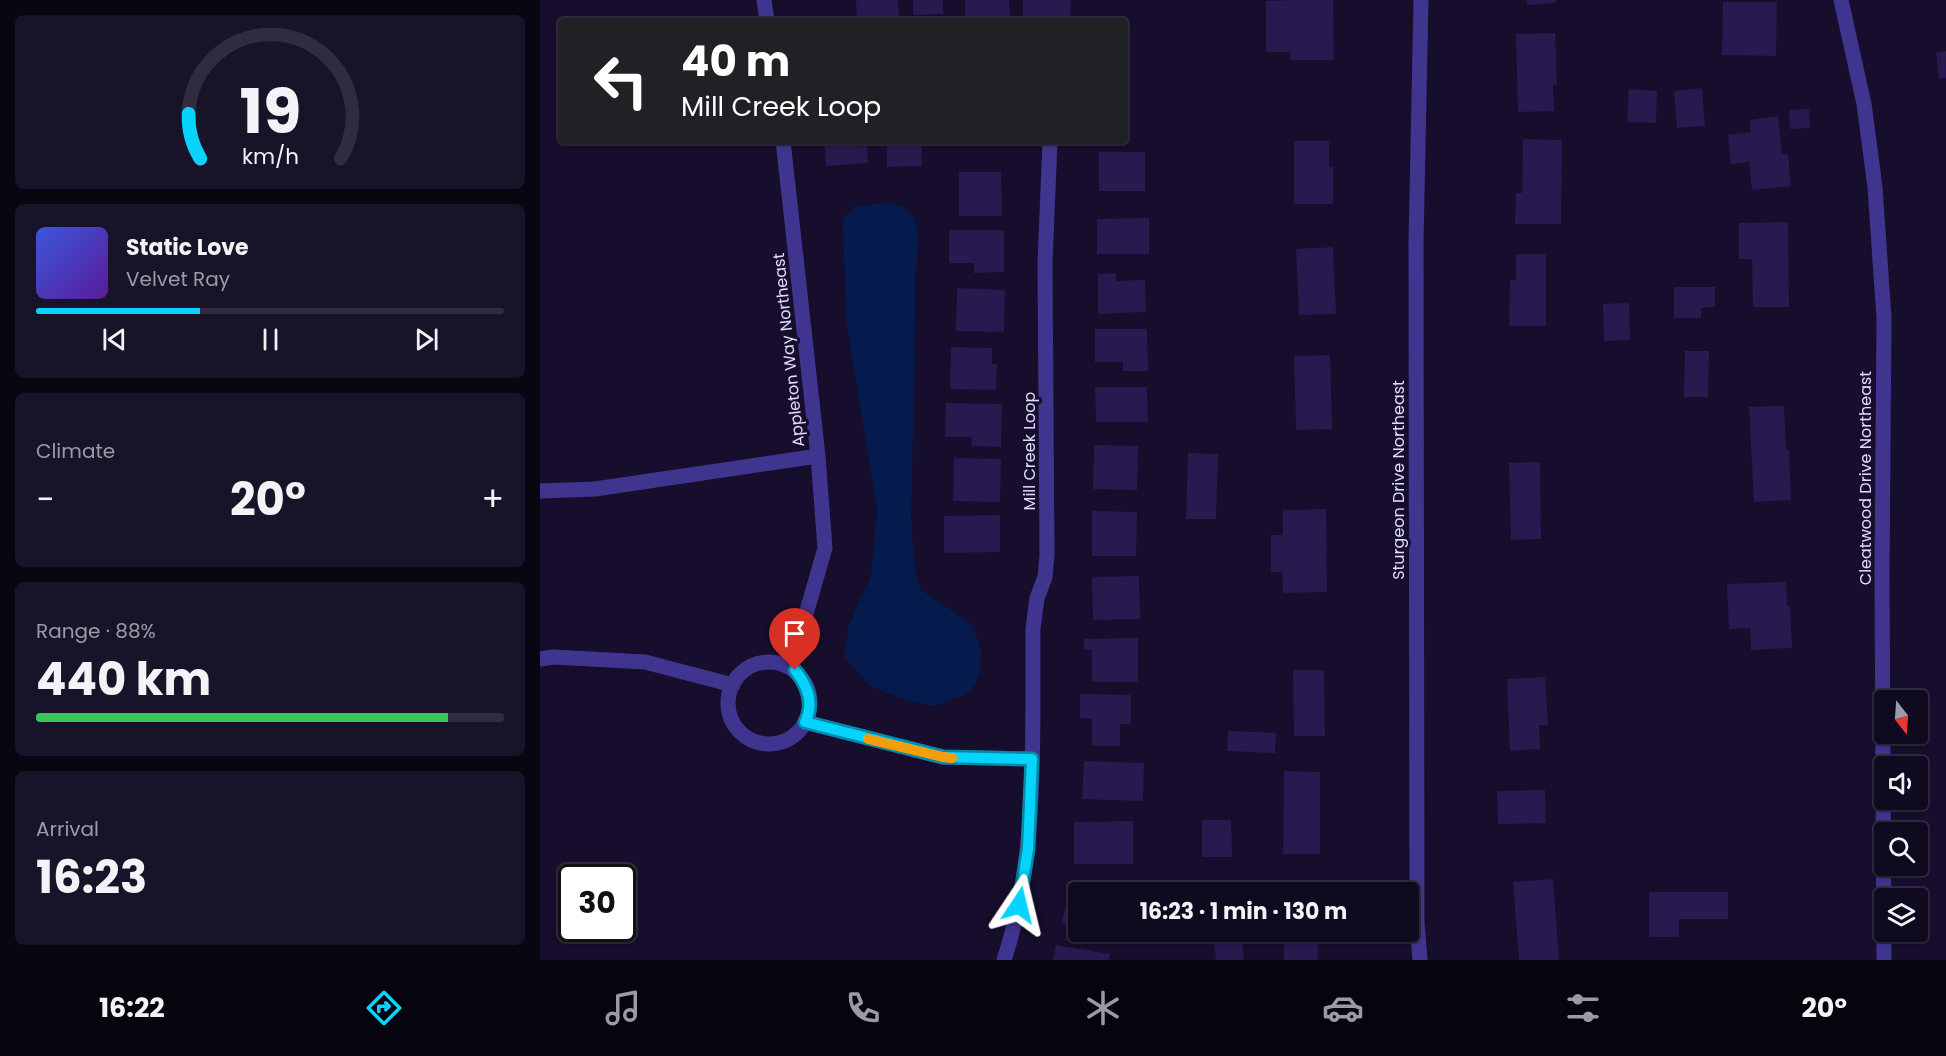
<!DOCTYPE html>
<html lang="en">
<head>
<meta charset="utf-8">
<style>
  :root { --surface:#100a21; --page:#19132a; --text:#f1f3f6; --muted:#9c9aa5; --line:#302b3f; --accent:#06d4ff }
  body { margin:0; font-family:Poppins,sans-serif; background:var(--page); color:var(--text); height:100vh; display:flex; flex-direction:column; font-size:22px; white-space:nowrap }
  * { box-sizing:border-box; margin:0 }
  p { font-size:20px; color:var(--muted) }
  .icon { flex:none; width:33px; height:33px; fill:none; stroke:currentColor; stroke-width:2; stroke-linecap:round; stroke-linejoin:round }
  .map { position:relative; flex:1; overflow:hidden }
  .side { display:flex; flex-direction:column; gap:15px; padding:15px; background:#090612; width:540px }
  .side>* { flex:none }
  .guide { position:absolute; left:18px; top:18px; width:570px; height:126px; border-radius:6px; box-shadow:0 2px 4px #0004,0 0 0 2px var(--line); background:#202124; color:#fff; overflow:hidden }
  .needle { width:39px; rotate:163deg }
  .buttons { position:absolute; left:1334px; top:690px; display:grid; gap:12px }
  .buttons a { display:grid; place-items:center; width:54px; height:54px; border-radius:6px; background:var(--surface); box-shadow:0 2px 4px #0004,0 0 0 2px var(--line); font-size:30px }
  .speed { position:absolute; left:18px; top:864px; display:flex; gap:12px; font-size:30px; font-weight:700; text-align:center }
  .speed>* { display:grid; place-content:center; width:78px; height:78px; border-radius:50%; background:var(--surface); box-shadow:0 2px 4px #0004,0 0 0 2px var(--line); line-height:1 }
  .speed .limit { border:3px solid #111; border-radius:9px; background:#fff; color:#111 }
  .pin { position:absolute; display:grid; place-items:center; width:51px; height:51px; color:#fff; margin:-62px -26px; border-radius:50% 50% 50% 0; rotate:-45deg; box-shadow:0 0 6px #0007 }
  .pin .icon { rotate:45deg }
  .me { position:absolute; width:66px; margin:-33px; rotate:10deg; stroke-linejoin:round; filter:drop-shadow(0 0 4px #0008) }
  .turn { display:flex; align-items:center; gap:21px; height:126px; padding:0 24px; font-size:27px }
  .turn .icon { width:78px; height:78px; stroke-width:2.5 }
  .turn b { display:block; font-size:42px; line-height:51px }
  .big { font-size:45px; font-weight:700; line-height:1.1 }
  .side .card { flex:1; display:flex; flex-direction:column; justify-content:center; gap:9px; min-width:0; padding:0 21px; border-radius:9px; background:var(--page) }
  .side .dial { align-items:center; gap:0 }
  .dial svg { height:156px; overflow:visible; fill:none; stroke:var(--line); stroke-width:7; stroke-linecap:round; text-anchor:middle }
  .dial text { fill:var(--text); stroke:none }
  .song { display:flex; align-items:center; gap:18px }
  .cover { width:72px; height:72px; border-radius:9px; background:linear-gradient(135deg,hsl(230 70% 55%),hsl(270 70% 35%)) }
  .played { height:6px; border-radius:3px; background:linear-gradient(90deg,var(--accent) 35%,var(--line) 35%) }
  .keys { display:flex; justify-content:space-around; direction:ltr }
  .heat { display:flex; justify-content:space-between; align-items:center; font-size:33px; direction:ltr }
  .charge { height:9px; border-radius:4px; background:linear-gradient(90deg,#34c759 88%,var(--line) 0) }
  .trip { position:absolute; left:528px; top:882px; width:351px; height:60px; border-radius:6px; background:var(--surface); box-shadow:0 2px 4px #0004,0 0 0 2px var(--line); font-weight:700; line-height:60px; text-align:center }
  .tab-bar { display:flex; height:96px; justify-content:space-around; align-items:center; background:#06040d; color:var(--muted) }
  .tab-bar .icon { width:42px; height:42px }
  .tab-bar .on { color:var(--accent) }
  .tab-bar b { font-size:27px; color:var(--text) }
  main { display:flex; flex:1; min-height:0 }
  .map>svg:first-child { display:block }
</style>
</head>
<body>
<main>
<section class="side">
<div class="card dial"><svg viewBox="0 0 100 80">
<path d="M14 69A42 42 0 1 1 86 69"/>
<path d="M14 69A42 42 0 0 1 8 46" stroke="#06d4ff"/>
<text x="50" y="56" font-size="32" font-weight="700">19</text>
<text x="50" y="72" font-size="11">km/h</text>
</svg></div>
<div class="card">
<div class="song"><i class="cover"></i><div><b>Static Love</b><p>Velvet Ray</p></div></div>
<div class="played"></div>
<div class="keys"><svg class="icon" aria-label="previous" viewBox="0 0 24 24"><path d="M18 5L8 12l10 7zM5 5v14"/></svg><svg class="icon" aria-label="pause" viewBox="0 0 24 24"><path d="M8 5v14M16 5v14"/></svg><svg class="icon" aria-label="next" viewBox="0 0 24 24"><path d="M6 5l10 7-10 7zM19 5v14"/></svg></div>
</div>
<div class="card"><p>Climate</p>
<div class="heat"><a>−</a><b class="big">20°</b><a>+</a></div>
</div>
<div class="card"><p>Range · 88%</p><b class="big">440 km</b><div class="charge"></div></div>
<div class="card"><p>Arrival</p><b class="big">16:23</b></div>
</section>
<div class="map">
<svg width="1406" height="960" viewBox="0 0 1406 960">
  <rect width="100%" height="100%" fill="#160e2c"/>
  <polygon fill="#051b4e" points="350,203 365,207 374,218 379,238 375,278 374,397 371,516 375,572 381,590 432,624 441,649 440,674 432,689 420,697 394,706 365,700 330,686 304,656 309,625 331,575 337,510 306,320 303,219 315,206"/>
  <g fill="#28194f">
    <polygon points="316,0 358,0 359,18 317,20"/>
    <polygon points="373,0 403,0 403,14 373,15"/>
    <polygon points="425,0 469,0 470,21 425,21"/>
    <polygon points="483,0 531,0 530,21 483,19"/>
    <polygon points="753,0 793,0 794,60 750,60 750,52 726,52 726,1"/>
    <polygon points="987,0 1015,0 1016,3 987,5"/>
    <polygon points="1183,2 1237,2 1236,56 1182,55"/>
    <polygon points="1015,33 1017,85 1013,85 1014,111 978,112 976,34"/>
    <polygon points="1406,51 1406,78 1399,79 1396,52"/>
    <polygon points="1162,88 1165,126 1137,128 1134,91"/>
    <polygon points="1089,89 1117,91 1116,123 1087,122"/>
    <polygon points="1269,109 1270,128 1250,129 1249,110"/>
    <polygon points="1238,116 1242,154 1248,154 1251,186 1212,190 1209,162 1191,164 1188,135 1211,132 1209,120"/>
    <polygon points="983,139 1022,140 1021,224 975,224 976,193 982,193"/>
    <polygon points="284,141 319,141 319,147 327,146 328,163 286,166"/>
    <polygon points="347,141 381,141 382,166 347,167"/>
    <polygon points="754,141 789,141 789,167 793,167 793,204 754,204"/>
    <rect x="559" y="152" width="46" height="39"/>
    <polygon points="419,172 461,172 462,216 419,216"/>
    <polygon points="597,218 609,218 609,254 557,254 557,219"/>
    <polygon points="1248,222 1249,307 1213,307 1212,259 1199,259 1199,223"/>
    <polygon points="409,230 464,230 464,272 434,273 434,263 409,263"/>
    <polygon points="793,247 796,314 759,315 756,249"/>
    <polygon points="976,254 1006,254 1006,326 969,326 970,280 976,280"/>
    <polygon points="576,273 576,281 605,280 606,312 558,314 558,274"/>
    <polygon points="1134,287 1175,287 1175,307 1161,308 1161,318 1134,318"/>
    <polygon points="417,288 465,290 464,332 416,331"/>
    <polygon points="1089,303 1090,340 1064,341 1063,304"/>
    <polygon points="555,329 607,329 608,371 583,371 583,362 555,362"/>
    <polygon points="411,347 452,348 452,364 457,364 456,390 410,389"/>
    <polygon points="1145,351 1169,351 1168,397 1144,397"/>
    <polygon points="790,355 792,429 756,430 754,356"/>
    <polygon points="555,387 607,387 608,422 556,422"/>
    <polygon points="406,403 462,404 461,447 431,446 432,437 405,437"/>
    <polygon points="1244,406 1246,450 1249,450 1251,500 1214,502 1209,407"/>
    <polygon points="554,445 598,446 597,490 553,489"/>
    <polygon points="648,453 678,454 676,519 646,519"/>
    <polygon points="414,458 461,459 460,502 413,501"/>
    <polygon points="1000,462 1001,539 971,540 969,463"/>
    <polygon points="786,509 787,592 743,593 742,572 731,572 731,535 743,535 743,510"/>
    <polygon points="552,511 597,512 596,556 552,556"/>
    <polygon points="460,515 460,552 404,553 404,516"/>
    <polygon points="599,576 600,619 553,620 552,577"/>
    <polygon points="1246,582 1247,606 1250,606 1252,648 1211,650 1210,628 1189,629 1187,584"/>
    <polygon points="598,638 598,682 552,682 552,650 544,650 544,639"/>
    <polygon points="753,670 784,670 785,736 754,736"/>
    <polygon points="1005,677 1008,725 999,725 1000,749 970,751 967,679"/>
    <polygon points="540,694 591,695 591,724 580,724 580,746 552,746 552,719 540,718"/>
    <polygon points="688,731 736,733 735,753 687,751"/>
    <polygon points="544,761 604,763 603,801 542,799"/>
    <polygon points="744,771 780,772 780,854 743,854"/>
    <polygon points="1005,790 1006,823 958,824 957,791"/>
    <polygon points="662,820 691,820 692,857 662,857"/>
    <polygon points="593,821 593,864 534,864 534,822"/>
    <polygon points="1013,879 1019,960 979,960 973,882"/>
    <polygon points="540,881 593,890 592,892 538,892"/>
    <polygon points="777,883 777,892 745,892 745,884"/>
    <polygon points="1109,892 1188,892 1188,919 1139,919 1139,937 1109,937"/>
    <polygon points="537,896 538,926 522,923 527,899 536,901"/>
    <polygon points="673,932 701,932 704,960 676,960"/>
    <polygon points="722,932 777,932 778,960 744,960 744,934 722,934"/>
    <polygon points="516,945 570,954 569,960 513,960"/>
  </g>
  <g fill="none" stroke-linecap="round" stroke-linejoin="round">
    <g stroke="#3f358f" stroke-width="15">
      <polyline points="224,0 227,21"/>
      <polyline points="1301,0 1324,104 1335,187 1344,318 1342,575 1344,960"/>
      <polyline points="0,491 55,489 278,456 243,141"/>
      <polyline points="0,659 13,657 105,662 193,685"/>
      <circle cx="229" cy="703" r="41"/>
      <polyline points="244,665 264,621 285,548 278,456"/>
      <polyline points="265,722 403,757 492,759"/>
      <path d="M464 960C499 854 492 740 493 629L497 598 505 577 507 555 505 262 510 141"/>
      <polyline points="880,960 877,922 876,243 881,0"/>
    </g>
  </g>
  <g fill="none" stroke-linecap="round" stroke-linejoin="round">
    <g stroke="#048aa6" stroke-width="15">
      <path id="route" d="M255 670C267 685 275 703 265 722L403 757 492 759 488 849 479 905"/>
    </g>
    <use href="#route" stroke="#06d4ff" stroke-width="10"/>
    <polyline stroke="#f59e0b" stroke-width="10" points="328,739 403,757 412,758"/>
  </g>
  <g text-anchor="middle" stroke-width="6" stroke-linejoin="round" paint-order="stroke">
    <g font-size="16" fill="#e1daff" stroke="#160e2c">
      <text transform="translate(248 350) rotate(-96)" y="6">Appleton Way Northeast</text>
      <text transform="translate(489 451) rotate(-90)" y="6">Mill Creek Loop</text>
      <text transform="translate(1325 478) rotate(-90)" y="6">Cleatwood Drive Northeast</text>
      <text transform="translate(858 480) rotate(-90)" y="6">Sturgeon Drive Northeast</text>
    </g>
  </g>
</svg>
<div class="buttons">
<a><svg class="needle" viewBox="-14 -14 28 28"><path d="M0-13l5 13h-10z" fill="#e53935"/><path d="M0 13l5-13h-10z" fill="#9c9aa5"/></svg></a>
<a><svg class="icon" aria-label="sound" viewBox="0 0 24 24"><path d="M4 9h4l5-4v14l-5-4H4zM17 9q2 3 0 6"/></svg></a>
<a><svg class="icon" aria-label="search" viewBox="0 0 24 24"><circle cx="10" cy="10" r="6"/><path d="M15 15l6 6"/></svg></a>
<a><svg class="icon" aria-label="layers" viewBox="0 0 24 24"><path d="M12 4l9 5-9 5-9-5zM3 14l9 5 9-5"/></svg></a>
</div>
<div class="speed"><div class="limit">30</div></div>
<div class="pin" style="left:255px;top:670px;background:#d93025"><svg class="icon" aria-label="arrive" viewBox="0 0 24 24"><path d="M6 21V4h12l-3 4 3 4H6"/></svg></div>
<svg class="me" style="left:479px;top:905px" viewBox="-20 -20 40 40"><path d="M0-17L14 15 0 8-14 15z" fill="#06d4ff" stroke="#fff" stroke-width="4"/></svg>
<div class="trip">16:23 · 1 min · 130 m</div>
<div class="guide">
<div class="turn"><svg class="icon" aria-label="left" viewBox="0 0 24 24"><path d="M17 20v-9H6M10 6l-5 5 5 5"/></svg><div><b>40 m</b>Mill Creek Loop</div></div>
</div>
</div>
</main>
<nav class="tab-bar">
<b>16:22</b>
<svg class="icon on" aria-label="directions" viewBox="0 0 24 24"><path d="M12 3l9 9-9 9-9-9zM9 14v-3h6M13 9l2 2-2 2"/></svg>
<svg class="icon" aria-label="music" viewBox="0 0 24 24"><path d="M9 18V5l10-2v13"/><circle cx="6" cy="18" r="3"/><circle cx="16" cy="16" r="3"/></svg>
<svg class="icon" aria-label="phone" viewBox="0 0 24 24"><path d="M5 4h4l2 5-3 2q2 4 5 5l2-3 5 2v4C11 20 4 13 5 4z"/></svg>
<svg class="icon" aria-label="climate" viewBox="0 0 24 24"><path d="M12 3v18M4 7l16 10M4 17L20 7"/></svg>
<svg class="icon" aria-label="car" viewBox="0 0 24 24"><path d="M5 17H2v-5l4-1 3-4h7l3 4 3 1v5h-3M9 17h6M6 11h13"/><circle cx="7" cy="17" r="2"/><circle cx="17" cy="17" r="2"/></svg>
<svg class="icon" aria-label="filters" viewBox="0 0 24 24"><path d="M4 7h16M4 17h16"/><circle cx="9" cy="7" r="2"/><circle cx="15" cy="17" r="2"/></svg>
<b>20°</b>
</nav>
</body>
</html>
